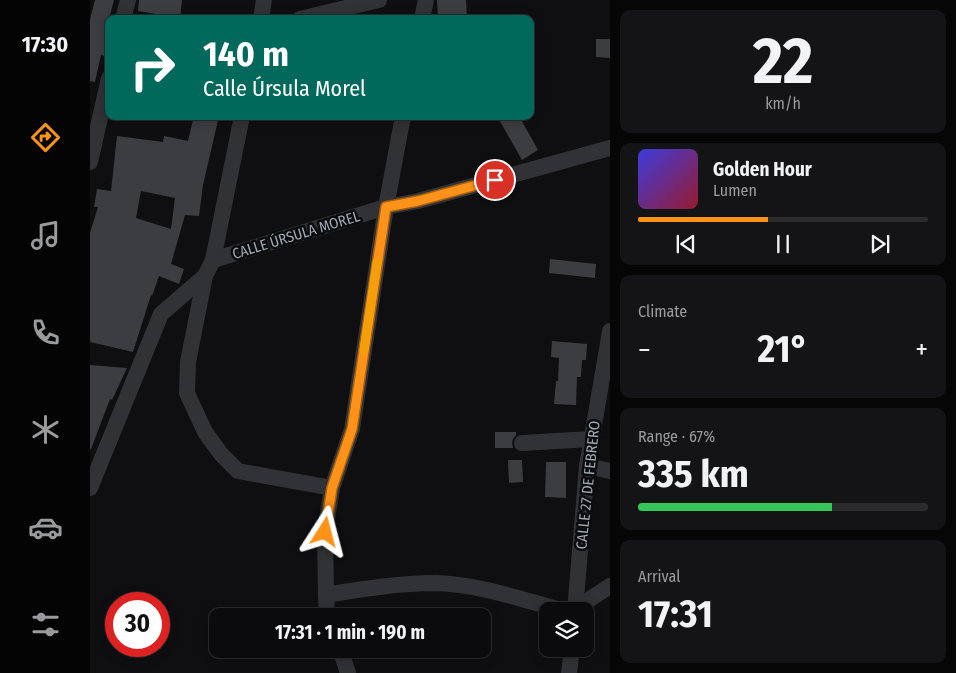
<!DOCTYPE html>
<html lang="en">
<head>
<meta charset="utf-8">
<style>
  :root { --surface:#0b0b0d; --page:#141416; --text:#f1f3f6; --muted:#9a9b9d; --line:#2b2b2e; --accent:#ff9219 }
  body { margin:0; font-family:"Fira Sans Condensed",sans-serif; background:var(--page); color:var(--text); height:100vh; display:flex; flex-direction:column; font-size:19px; white-space:nowrap }
  * { box-sizing:border-box; margin:0 }
  p { font-size:16px; color:var(--muted) }
  .icon { flex:none; width:28px; height:28px; fill:none; stroke:currentColor; stroke-width:2; stroke-linecap:round; stroke-linejoin:round }
  .map { position:relative; flex:1; overflow:hidden }
  .drawer { display:flex; flex-direction:column; gap:10px; padding:10px; background:#060607; width:346px }
  .drawer>* { flex:none }
  .guide { position:absolute; left:15px; top:15px; width:429px; height:105px; border-radius:10px; box-shadow:0 2px 12px #0003,0 0 0 1px var(--line); background:#00695c; color:#fff; overflow:hidden }
  .buttons { position:absolute; left:449px; top:602px; display:grid; gap:10px }
  .buttons a { display:grid; place-items:center; width:55px; height:55px; border-radius:10px; background:var(--surface); box-shadow:0 2px 12px #0003,0 0 0 1px var(--line); font-size:25px }
  .speed { position:absolute; left:15px; top:592px; display:flex; gap:10px; font-size:25px; font-weight:700; text-align:center }
  .speed>* { display:grid; place-content:center; width:65px; height:65px; border-radius:50%; background:var(--surface); box-shadow:0 2px 12px #0003,0 0 0 1px var(--line); line-height:1 }
  .speed .limit { border:8px solid #d22; background:#fff; color:#111 }
  .pin { position:absolute; display:grid; place-items:center; width:42px; height:42px; color:#fff; margin:-21px; border:2px solid #fff; border-radius:50%; box-shadow:0 1px 5px #0007 }
  .me { position:absolute; width:55px; margin:-28px; rotate:9deg; stroke-linejoin:round; filter:drop-shadow(0 0 4px #0008) }
  .turn { display:flex; align-items:center; gap:18px; height:105px; padding:0 15px; font-size:22px }
  .turn .icon { width:65px; height:65px; stroke-width:2.5 }
  .turn b { display:block; font-size:35px; line-height:42px }
  .big { font-size:38px; font-weight:700; line-height:1.1 }
  .drawer .widget { flex:1; display:flex; flex-direction:column; justify-content:center; gap:8px; min-width:0; padding:0 18px; border-radius:10px; background:var(--page) }
  .drawer .dial { align-items:center; gap:0 }
  .dial b { font-size:65px; line-height:1 }
  .song { display:flex; align-items:center; gap:15px }
  .cover { width:60px; height:60px; border-radius:8px; background:linear-gradient(135deg,hsl(240 70% 55%),hsl(350 70% 35%)) }
  .played { height:5px; border-radius:2px; background:linear-gradient(90deg,var(--accent) 45%,var(--line) 45%) }
  .keys { display:flex; justify-content:space-around; direction:ltr }
  .heat { display:flex; justify-content:space-between; align-items:center; font-size:28px; direction:ltr }
  .charge { height:8px; border-radius:4px; background:linear-gradient(90deg,#34c759 67%,var(--line) 0) }
  .trip { position:absolute; left:119px; top:608px; width:282px; height:50px; border-radius:10px; background:var(--surface); box-shadow:0 2px 12px #0003,0 0 0 1px var(--line); font-weight:700; line-height:50px; text-align:center }
  main { display:flex; flex:1; min-height:0 }
  .dock { display:flex; flex-direction:column; width:90px; justify-content:space-around; align-items:center; background:#040405; color:var(--muted) }
  .dock .icon { width:35px; height:35px }
  .dock .active { color:var(--accent) }
  .dock b { font-size:22px; color:var(--text) }
  .map>svg:first-child { display:block }
</style>
</head>
<body>
<main>
<nav class="dock">
<b>17:30</b>
<svg class="icon active" aria-label="directions" viewBox="0 0 24 24"><path d="M12 3l9 9-9 9-9-9zM9 14v-3h6M13 9l2 2-2 2"/></svg>
<svg class="icon" aria-label="music" viewBox="0 0 24 24"><path d="M9 18V5l10-2v13"/><circle cx="6" cy="18" r="3"/><circle cx="16" cy="16" r="3"/></svg>
<svg class="icon" aria-label="phone" viewBox="0 0 24 24"><path d="M5 4h4l2 5-3 2q2 4 5 5l2-3 5 2v4C11 20 4 13 5 4z"/></svg>
<svg class="icon" aria-label="climate" viewBox="0 0 24 24"><path d="M12 3v18M4 7l16 10M4 17L20 7"/></svg>
<svg class="icon" aria-label="car" viewBox="0 0 24 24"><path d="M5 17H2v-5l4-1 3-4h7l3 4 3 1v5h-3M9 17h6M6 11h13"/><circle cx="7" cy="17" r="2"/><circle cx="17" cy="17" r="2"/></svg>
<svg class="icon" aria-label="filters" viewBox="0 0 24 24"><path d="M4 7h16M4 17h16"/><circle cx="9" cy="7" r="2"/><circle cx="15" cy="17" r="2"/></svg>
</nav>
<div class="map">
<svg width="520" height="673" viewBox="0 0 520 673">
  <rect width="100%" height="100%" fill="#0f0f11"/>
  <g fill="#3b3d41" fill-rule="evenodd">
    <polygon points="5,0 24,0 14,38 17,39 14,56 11,55 5,82 0,81 0,19"/>
    <polygon points="49,0 92,0 90,18 48,11"/>
    <polygon points="347,0 376,0 377,19 348,19"/>
    <polygon points="506,39 520,39 520,58 506,57"/>
    <path d="M104 116H129L113 185 109 216 95 215 81 264 94 269 89 284 69 276 62 296 61 295 43 352 0 342V233L8 207H4L7 189 21 191 27 136 73 142 74 136 98 141ZM51 191 85 198 81 229 46 218Z"/>
    <polygon points="407,116 429,116 448,150 432,160"/>
    <polygon points="460,259 506,264 505,278 459,273"/>
    <polygon points="462,341 497,344 496,360 492,360 491,377 487,377 486,405 464,404 466,381 468,381 469,358 461,357"/>
    <polygon points="0,365 37,368 22,400 20,399 1,449 0,449"/>
    <polygon points="405,432 426,432 426,435 423,439 422,443 423,448 405,448"/>
    <polygon points="418,460 432,460 433,482 419,483"/>
    <polygon points="456,462 476,462 476,498 455,497"/>
  </g>
  <g fill="none" stroke-linecap="round" stroke-linejoin="round">
    <g stroke="#303236" stroke-width="16">
      <polyline points="33,19 38,0"/>
      <polyline points="171,19 174,0"/>
      <polyline points="210,19 289,0"/>
      <polyline points="332,19 336,0"/>
      <polyline points="0,162 19,78"/>
      <polyline points="123,260 296,207 328,201 520,148"/>
      <polyline points="115,276 98,362 97,393 115,432 131,454 148,471 242,488"/>
      <polyline points="432,443 501,439"/>
      <polyline points="497,466 520,471"/>
      <polyline points="0,488 71,314 115,276 123,260 152,116"/>
      <path d="M236 595C272 589 309 583 346 583 388 584 434 600 474 611"/>
      <polyline points="485,609 520,586"/>
      <polyline points="485,611 497,466 520,331"/>
      <polyline points="238,616 237,612 236,595 235,532 242,488 262,429 296,207 313,116"/>
      <polyline points="250,649 258,673"/>
      <polyline points="479,673 482,649"/>
    </g>
  </g>
  <g fill="none" stroke-linecap="round" stroke-linejoin="round">
    <g stroke="#a65f10" stroke-width="12">
      <polyline id="route" points="235,532 242,488 262,429 296,207 328,201 405,180"/>
    </g>
    <use href="#route" stroke="#ff9219" stroke-width="9"/>
    <polyline stroke="#f59e0b" stroke-width="9" points="274,350 287,262"/>
  </g>
  <g text-anchor="middle" stroke-width="5" stroke-linejoin="round" paint-order="stroke">
    <g font-size="15" fill="#9fa8b3" stroke="#0a0b0c">
      <text transform="translate(206 235) rotate(-17)" y="5">CALLE ÚRSULA MOREL</text>
      <text transform="translate(498 485) rotate(-84)" y="5">CALLE 27 DE FEBRERO</text>
    </g>
  </g>
</svg>
<div class="buttons">
<a><svg class="icon" aria-label="layers" viewBox="0 0 24 24"><path d="M12 4l9 5-9 5-9-5zM3 14l9 5 9-5"/></svg></a>
</div>
<div class="speed"><div class="limit">30</div></div>
<div class="pin" style="left:405px;top:180px;background:#d93025"><svg class="icon" aria-label="arrive" viewBox="0 0 24 24"><path d="M6 21V4h12l-3 4 3 4H6"/></svg></div>
<svg class="me" style="left:235px;top:532px" viewBox="-20 -20 40 40"><path d="M0-17L14 15 0 8-14 15z" fill="#ff9219" stroke="#fff" stroke-width="4"/></svg>
<div class="trip">17:31 · 1 min · 190 m</div>
<div class="guide">
<div class="turn"><svg class="icon" aria-label="right" viewBox="0 0 24 24"><path d="M7 20v-9h11M14 6l5 5-5 5"/></svg><div><b>140 m</b>Calle Úrsula Morel</div></div>
</div>
</div>
<section class="drawer">
<div class="widget dial"><b>22</b><p>km/h</p></div>
<div class="widget">
<div class="song"><i class="cover"></i><div><b>Golden Hour</b><p>Lumen</p></div></div>
<div class="played"></div>
<div class="keys"><svg class="icon" aria-label="previous" viewBox="0 0 24 24"><path d="M18 5L8 12l10 7zM5 5v14"/></svg><svg class="icon" aria-label="pause" viewBox="0 0 24 24"><path d="M8 5v14M16 5v14"/></svg><svg class="icon" aria-label="next" viewBox="0 0 24 24"><path d="M6 5l10 7-10 7zM19 5v14"/></svg></div>
</div>
<div class="widget"><p>Climate</p>
<div class="heat"><a>−</a><b class="big">21°</b><a>+</a></div>
</div>
<div class="widget"><p>Range · 67%</p><b class="big">335 km</b><div class="charge"></div></div>
<div class="widget"><p>Arrival</p><b class="big">17:31</b></div>
</section>
</main>
</body>
</html>
